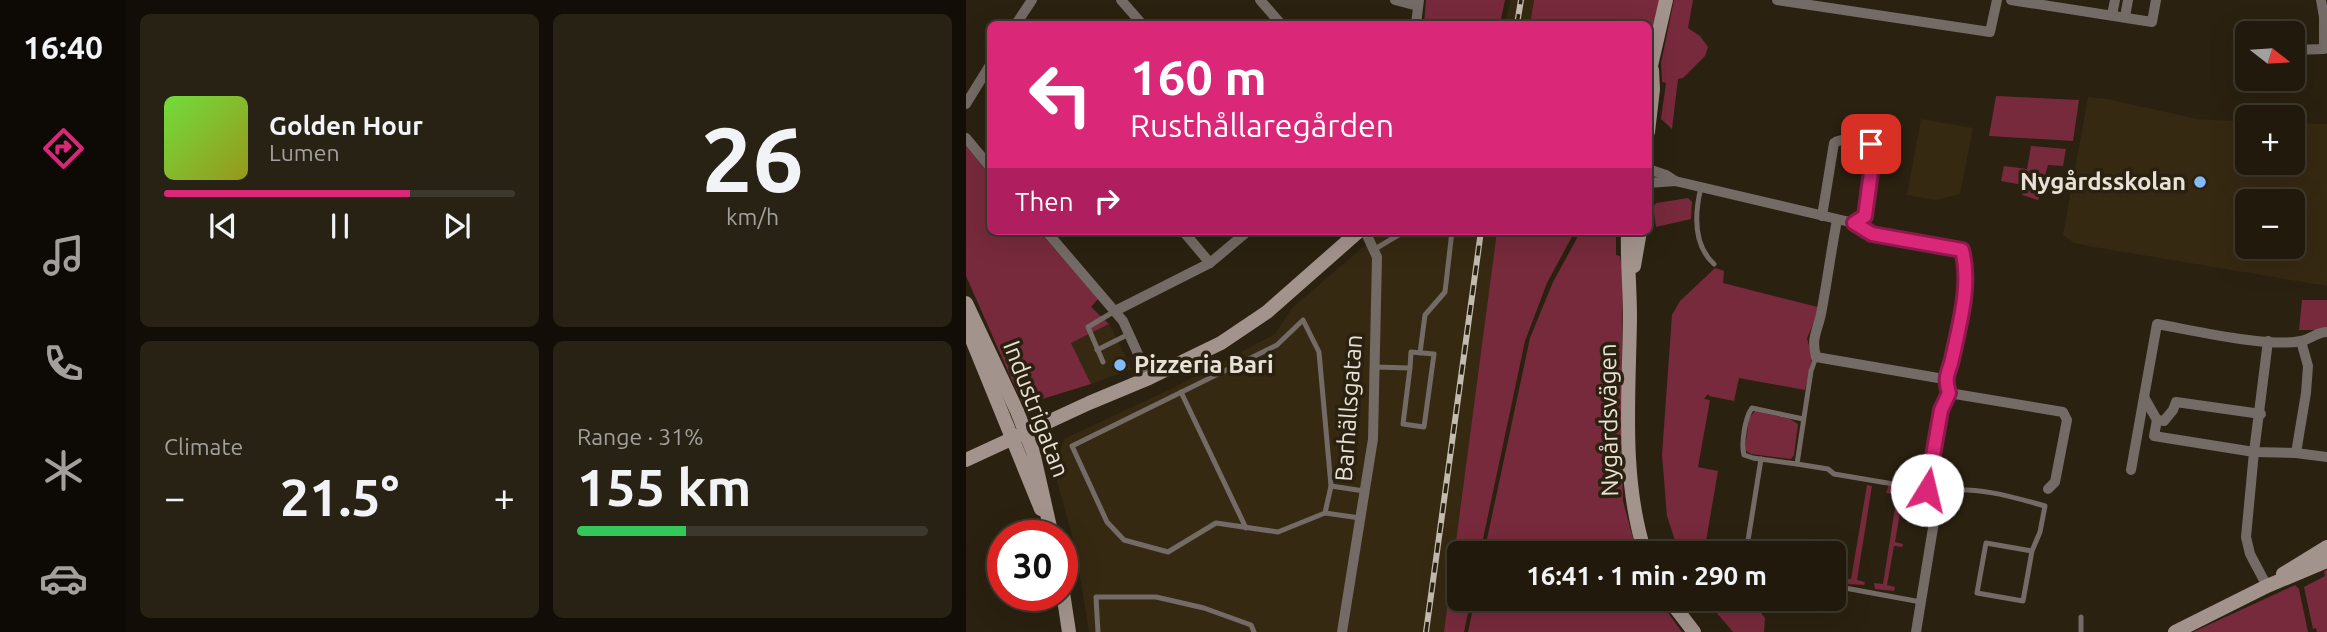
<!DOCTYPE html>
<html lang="en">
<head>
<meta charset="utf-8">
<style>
  :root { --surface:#20190c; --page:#282215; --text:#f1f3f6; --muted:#a2a09d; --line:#3d382d; --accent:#db2777 }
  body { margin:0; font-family:Ubuntu,sans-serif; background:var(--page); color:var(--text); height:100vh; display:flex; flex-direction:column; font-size:26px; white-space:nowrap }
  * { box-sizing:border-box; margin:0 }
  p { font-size:23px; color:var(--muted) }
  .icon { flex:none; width:38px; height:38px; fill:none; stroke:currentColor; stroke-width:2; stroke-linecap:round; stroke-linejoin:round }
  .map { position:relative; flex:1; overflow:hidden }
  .drawer { display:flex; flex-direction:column; gap:14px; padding:14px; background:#120e07; width:840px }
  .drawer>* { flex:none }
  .guide { position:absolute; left:21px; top:21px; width:665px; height:214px; border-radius:10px; box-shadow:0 7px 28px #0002,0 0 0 2px var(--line); background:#db2777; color:#fff; overflow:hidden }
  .needle { width:46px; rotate:107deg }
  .buttons { position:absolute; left:1269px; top:21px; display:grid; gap:14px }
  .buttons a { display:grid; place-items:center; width:70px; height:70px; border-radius:10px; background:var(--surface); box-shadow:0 7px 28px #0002,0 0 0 2px var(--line); font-size:35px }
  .speed { position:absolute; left:21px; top:520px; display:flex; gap:14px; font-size:35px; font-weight:700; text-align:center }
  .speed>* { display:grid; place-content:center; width:91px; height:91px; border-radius:50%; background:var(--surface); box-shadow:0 7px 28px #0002,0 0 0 2px var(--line); line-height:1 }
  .speed .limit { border:10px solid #d22; background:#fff; color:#111 }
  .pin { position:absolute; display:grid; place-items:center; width:60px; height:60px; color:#fff; margin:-30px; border-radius:14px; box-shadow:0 4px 10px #0006 }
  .me { position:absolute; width:77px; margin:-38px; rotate:9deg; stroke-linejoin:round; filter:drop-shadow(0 0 5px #0008) }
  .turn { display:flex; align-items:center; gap:24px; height:147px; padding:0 28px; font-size:32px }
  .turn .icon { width:91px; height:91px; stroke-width:2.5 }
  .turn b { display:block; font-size:49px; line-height:60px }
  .then { display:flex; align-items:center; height:66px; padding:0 28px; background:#0003; gap:14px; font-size:26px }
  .big { font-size:52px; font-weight:700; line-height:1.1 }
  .drawer .tile { flex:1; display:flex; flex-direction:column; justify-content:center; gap:10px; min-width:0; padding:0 24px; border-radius:10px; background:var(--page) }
  .drawer .dial { align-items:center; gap:0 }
  .dial b { font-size:91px; line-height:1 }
  .song { display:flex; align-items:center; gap:21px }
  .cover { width:84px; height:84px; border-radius:10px; background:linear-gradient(135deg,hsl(100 70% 55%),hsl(60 70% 35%)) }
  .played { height:7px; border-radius:4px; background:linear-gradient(90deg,var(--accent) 70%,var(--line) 70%) }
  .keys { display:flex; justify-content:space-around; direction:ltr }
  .heat { display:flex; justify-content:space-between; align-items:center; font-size:38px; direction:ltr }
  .charge { height:10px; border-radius:5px; background:linear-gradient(90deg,#34c759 31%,var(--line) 0) }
  .drawer .tiles { flex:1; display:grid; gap:14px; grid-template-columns:repeat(2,1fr) }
  .trip { position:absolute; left:481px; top:541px; width:399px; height:70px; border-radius:10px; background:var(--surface); box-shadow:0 7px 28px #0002,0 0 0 2px var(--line); font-weight:700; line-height:70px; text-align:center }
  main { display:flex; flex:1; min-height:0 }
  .menu { display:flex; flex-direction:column; width:126px; justify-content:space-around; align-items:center; background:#0d0a05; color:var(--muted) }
  .menu .icon { width:49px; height:49px }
  .menu .current { color:var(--accent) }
  .menu b { font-size:32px; color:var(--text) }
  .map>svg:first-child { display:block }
</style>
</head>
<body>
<main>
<nav class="menu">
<b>16:40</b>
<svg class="icon current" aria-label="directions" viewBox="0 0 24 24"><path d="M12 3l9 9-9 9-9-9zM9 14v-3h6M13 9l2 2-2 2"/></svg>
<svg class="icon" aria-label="music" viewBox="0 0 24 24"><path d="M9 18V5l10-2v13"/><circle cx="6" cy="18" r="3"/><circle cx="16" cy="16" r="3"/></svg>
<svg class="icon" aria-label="phone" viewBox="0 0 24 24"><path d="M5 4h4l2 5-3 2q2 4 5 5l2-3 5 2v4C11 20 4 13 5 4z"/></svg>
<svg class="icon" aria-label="climate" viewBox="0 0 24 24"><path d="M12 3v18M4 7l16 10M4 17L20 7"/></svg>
<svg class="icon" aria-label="car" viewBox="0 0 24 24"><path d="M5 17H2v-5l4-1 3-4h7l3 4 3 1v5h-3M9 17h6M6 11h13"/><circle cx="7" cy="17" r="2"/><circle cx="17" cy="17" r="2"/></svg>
</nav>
<section class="drawer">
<div class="tiles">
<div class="tile">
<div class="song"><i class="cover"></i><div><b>Golden Hour</b><p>Lumen</p></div></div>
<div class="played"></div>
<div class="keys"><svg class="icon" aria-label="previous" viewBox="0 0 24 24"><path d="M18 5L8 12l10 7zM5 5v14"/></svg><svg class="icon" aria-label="pause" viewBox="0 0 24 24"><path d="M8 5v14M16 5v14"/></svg><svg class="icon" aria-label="next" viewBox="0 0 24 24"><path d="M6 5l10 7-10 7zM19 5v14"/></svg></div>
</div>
<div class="tile dial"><b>26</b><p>km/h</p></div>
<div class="tile"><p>Climate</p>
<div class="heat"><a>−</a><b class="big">21.5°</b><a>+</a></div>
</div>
<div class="tile"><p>Range · 31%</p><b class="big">155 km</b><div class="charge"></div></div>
</div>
</section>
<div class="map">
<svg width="1361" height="632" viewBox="0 0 1361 632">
  <rect width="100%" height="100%" fill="#2a2110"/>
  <g fill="#362912" fill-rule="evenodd">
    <polygon points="544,0 568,0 564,24 539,24"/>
    <path d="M1122 97 1141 99 1231 119 1281 122V163H1326L1327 123 1361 124V286L1122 246 1108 243 1097 235ZM1326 201V247H1281V201Z"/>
    <polygon points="955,119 1007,128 994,194 970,200 941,195"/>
    <polygon points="416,231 531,231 478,632 123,632 109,546 88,471 98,439 209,387 309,334 326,308"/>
    <polygon points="143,324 166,369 125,384 105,343"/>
  </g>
  <g fill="#772a3b">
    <polygon points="460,0 539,0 534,24 458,24"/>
    <polygon points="568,0 693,0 683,43 682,24 564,24"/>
    <polygon points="708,0 727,0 722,28 734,36 742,47 739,56 717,78 712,79 706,129 695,119 700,83 696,82 695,63"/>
    <polygon points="1030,96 1113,100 1107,141 1023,136"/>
    <polygon points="0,146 24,175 24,231 73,231 132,299 125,307 143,324 105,343 125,384 57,405 0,276"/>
    <polygon points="1065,146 1100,149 1097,166 1082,165 1072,200 1056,195 1057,185 1035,181 1038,166 1061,169"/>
    <polygon points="722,198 726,202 725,219 690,227 687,207 690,203"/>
    <polygon points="531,231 609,231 581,283 559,341 514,553 494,553 494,598 505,599 498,632 478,632"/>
    <polygon points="615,231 650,231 650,255 654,256 657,274 655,423 657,501 671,553 518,553 564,338 587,282"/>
    <polygon points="749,268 758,271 757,283 852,307 849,320 841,338 846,358 839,390 773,378 768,401 743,396 742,394 738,399 744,400 732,467 752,471 738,553 713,553 701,516 696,455 706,315 714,301"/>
    <polygon points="1336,300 1361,300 1361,330 1333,330"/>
    <polygon points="789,411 824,419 832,424 828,455 825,459 785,454 779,450 783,418"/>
    <polygon points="923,484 947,491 946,497 937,496 929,542 937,544 936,547 928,546 921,585 929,587 928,591 909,589 908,583 917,584 931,495 920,493"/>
    <polygon points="901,485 906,486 891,580 899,582 898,585 880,584 878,579 885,579"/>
    <polygon points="1361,569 1361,632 1351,632 1350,628 1347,629 1338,587 1359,576 1358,572"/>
    <polygon points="1329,585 1333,589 1342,632 1227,632"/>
    <polygon points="509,599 692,599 716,632 502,632"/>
    <polygon points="744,605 795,613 799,618 798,632 767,632"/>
  </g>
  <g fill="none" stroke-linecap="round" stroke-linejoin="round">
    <g stroke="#746a66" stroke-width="5">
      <path d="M735 187C729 212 726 244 748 264"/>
      <polyline points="409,249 439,231"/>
      <polygon points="337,320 353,352 365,486 359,513 312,532 250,523 202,552 158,540 141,522 106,446 311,345"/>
      <polyline points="131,350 163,334"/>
      <polyline points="454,353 459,315 479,292 486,231"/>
      <polyline points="137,362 122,327 149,311"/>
      <polyline points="409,367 444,368 437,424 458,427 468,354 445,352 444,368"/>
      <polyline points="215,392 280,528"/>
      <path d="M837 419 786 408C779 417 775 444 778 455L787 458 831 464 845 371 850 357"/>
      <polyline points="831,464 862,469 868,474 963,490"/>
      <polyline points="365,486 398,491"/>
      <path d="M973 491C1009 486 1044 496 1079 506L1074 532 1066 551 1057 601 1011 593 1020 543 1066 551"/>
      <polyline points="359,513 394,518"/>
      <polyline points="780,553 795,459"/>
      <polyline points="868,586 955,602"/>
      <polyline points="1115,617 1115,632"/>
      <polyline points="132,632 130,597 190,597 238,608 285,625 288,632"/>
    </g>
    <g stroke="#746a66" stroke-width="10">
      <polyline points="155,0 176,24"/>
      <polyline points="294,0 315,24"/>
      <polyline points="429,0 452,6"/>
      <polyline points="811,0 1024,32 1031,0"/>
      <polyline points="1045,0 1186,22 1190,0"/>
      <polyline points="1146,15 1149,0"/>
      <polyline points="1159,17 1162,0"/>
      <polyline points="50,24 66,0"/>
      <polyline points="450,24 453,0"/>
      <polyline points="1273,43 1281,47"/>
      <polyline points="1326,50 1358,49 1358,17 1355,0"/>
      <polyline points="0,104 24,65"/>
      <polyline points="0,138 24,167"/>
      <polyline points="682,169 700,175 709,181"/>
      <path d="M682 183 709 181 888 223 899 216 908 150 905 144C894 142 878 136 868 143L856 216"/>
      <path d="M871 220C865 251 861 283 855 314 851 333 845 337 850 357L978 379"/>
      <path d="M888 223 906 234 996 250C1005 283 994 322 987 355 984 372 977 375 983 393L975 409 961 490"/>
      <polyline points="80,231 157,321 183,378"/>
      <polyline points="217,231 244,263"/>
      <polyline points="149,311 244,263 282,231"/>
      <polyline points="1302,341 1288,452 1330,453 1361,457"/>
      <polyline points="983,393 1097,412 1101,420 1089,482 1082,489"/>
      <polyline points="1178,397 1191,420 1188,436 1288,452 1280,537 1284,554 1301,586"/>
      <polyline points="1191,420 1198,421 1207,410 1210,402 1295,414"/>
      <polyline points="1330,453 1340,393 1342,366 1335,341"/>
      <path d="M1165 470 1191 324C1226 330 1303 348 1335 341 1345 339 1351 332 1361 332"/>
      <polyline points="376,632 407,439 411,257 399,231"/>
      <polyline points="950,632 973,491"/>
    </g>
    <g stroke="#a3938d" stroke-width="14">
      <polyline points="682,79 700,0"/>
      <polyline points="682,132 687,89 686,70"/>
      <path d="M662 231C661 260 664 288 664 317 663 395 655 478 679 553"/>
      <polyline points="668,266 674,231"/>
      <polyline points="0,303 51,411 67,452 86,536"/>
      <polyline points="0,325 75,509"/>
      <polyline points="0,460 123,403 183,378 255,343 301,312 393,231"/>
      <polyline points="1317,574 1361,547"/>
      <polyline points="96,586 103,632"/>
      <polyline points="702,598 728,632"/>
      <polyline points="1209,632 1301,586 1361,561"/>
    </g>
    <g stroke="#c3bbb0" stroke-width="6">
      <g id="rail">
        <polyline points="551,24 555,0"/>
        <polyline points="460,632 515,231"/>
      </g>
    </g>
    <use href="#rail" stroke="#2a2110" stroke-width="3.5" stroke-dasharray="10" stroke-linecap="butt"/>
  </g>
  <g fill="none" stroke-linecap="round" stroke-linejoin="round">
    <g stroke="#8e194d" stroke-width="18">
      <path id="route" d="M905 144 908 150 899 216 888 223 906 234 996 250C1005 283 994 322 987 355 984 372 977 375 983 393L975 410 961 490"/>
    </g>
    <use href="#route" stroke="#db2777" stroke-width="12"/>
  </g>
  <g fill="#83bcfb" stroke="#2a2110" stroke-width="2.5">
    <circle cx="1234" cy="182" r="7"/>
    <circle cx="154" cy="365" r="7"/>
  </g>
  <g text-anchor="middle" stroke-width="7" stroke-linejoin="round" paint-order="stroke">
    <g font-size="24" font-weight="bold" fill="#e8e1d7" stroke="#2a2110" text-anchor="end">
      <text x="1220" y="190">Nygårdsskolan</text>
      <text x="168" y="373" text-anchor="start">Pizzeria Bari</text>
    </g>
    <g font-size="24" fill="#e8e1d7" stroke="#2a2110">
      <text transform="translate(383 408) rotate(-86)" y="8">Barhällsgatan</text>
      <text transform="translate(70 409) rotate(69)" y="8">Industrigatan</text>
      <text transform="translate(643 420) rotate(-91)" y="8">Nygårdsvägen</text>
    </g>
  </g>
</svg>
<div class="buttons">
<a><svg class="needle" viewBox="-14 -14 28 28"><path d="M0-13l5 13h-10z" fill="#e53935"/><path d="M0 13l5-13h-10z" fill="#a2a09d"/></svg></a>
<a>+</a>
<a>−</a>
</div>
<div class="speed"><div class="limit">30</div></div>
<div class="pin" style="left:905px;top:144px;background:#d93025"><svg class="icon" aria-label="arrive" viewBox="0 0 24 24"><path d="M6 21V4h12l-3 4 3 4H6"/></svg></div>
<svg class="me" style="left:961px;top:490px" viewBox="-20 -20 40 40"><circle r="19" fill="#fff"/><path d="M0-13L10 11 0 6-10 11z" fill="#db2777"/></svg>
<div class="trip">16:41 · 1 min · 290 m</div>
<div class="guide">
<div class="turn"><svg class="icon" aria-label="left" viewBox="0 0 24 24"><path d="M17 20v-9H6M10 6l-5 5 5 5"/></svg><div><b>160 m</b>Rusthållaregården</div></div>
<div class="then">Then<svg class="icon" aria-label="right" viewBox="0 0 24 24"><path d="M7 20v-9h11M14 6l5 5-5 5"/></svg></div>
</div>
</div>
</main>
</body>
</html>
